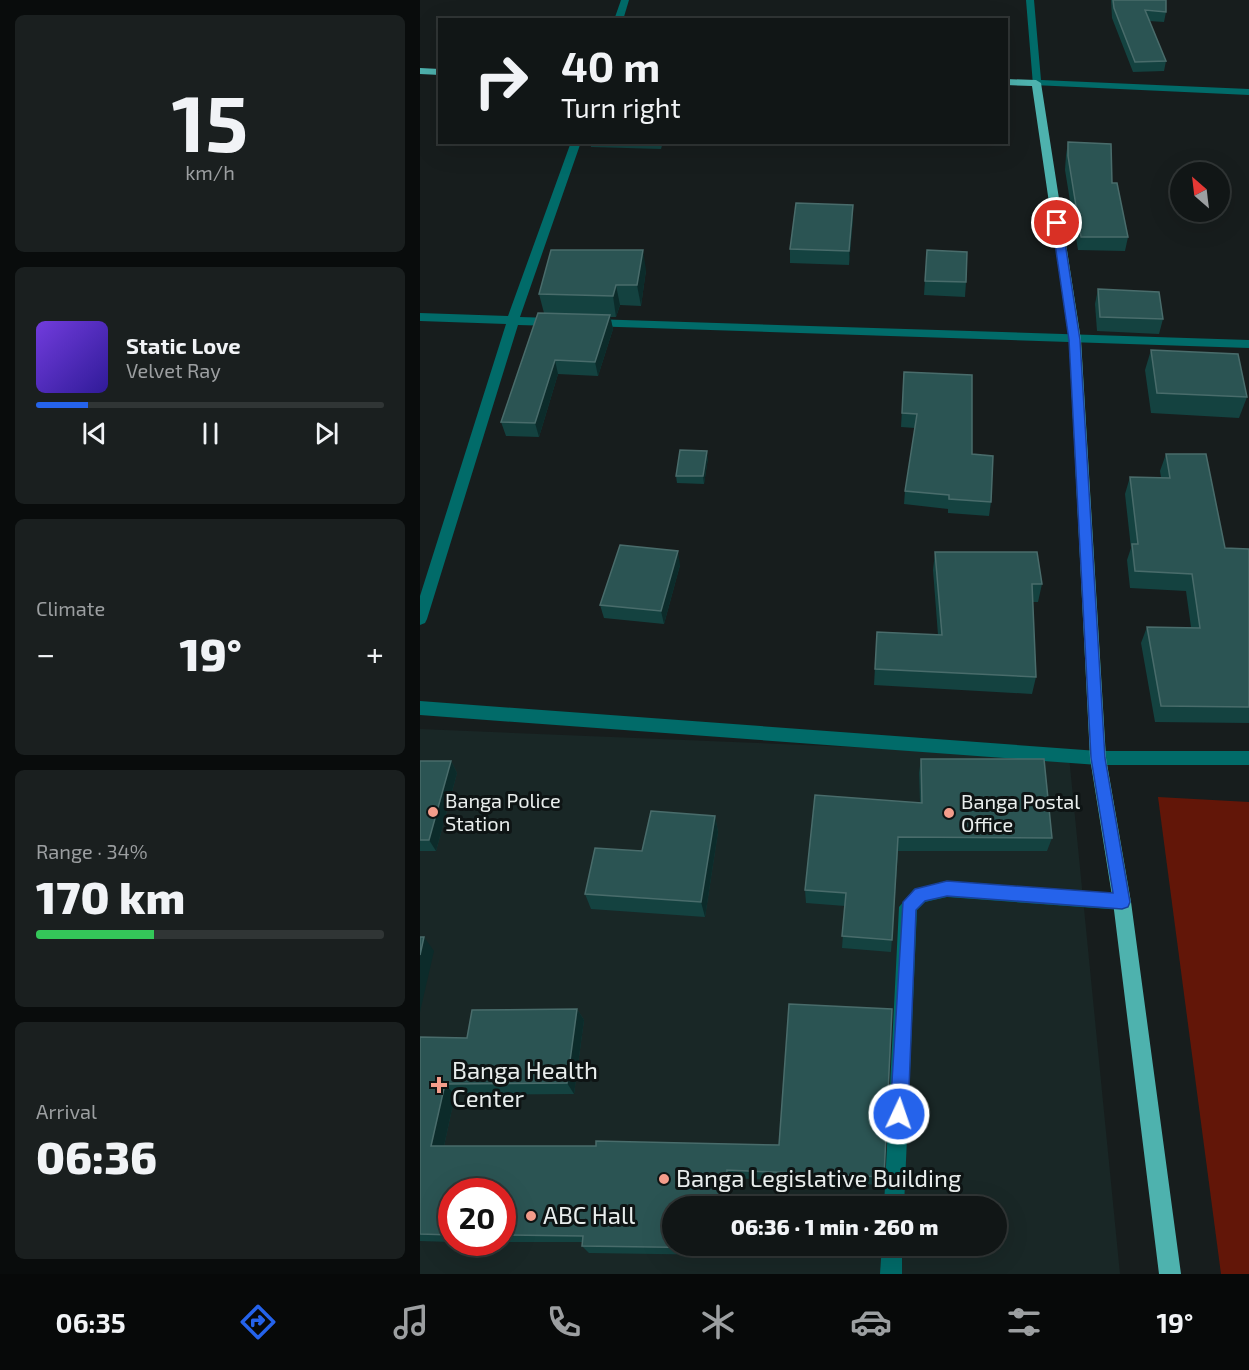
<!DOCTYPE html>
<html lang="en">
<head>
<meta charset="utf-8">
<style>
  :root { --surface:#111616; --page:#1a1f1f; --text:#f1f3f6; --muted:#9c9fa1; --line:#303535; --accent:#2563eb }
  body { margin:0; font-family:"Exo 2",sans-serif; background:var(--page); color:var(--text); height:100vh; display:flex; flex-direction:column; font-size:22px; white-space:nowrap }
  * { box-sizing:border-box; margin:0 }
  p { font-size:20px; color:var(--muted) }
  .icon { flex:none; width:33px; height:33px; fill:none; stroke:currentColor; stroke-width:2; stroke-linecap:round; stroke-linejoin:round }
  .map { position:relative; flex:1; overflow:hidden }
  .sheet { display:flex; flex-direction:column; gap:15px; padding:15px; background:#090c0c; width:420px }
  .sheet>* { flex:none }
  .banner { position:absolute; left:18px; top:18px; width:570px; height:126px; border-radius:0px; box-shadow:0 6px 24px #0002,0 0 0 2px var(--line); background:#111616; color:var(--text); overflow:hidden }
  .needle { width:39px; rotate:332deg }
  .controls { position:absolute; left:750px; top:162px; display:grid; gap:12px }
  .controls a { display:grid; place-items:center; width:60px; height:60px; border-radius:50%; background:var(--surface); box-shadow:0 6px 24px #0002,0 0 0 2px var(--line); font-size:30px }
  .speed { position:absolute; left:18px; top:1178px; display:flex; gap:12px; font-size:30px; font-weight:700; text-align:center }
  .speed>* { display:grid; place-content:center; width:78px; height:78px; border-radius:50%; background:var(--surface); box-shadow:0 6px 24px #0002,0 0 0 2px var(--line); line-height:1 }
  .speed .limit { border:9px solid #d22; background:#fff; color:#111 }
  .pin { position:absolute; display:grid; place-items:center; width:51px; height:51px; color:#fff; margin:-26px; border:3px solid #fff; border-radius:50%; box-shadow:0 2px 6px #0007 }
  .me { position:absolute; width:66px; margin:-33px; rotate:3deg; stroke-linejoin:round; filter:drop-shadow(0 0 4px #0008) }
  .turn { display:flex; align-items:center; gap:21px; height:126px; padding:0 24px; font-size:27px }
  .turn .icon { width:78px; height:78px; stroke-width:2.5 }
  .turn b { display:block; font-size:42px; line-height:51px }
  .big { font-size:45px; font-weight:800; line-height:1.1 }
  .sheet .tile { flex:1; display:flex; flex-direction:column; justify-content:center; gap:9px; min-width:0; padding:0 21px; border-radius:9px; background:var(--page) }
  .sheet .dial { align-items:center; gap:0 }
  .dial b { font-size:78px; line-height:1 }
  .song { display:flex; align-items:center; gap:18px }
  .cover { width:72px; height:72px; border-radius:9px; background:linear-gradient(135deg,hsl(260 70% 55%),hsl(250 70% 35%)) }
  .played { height:6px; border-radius:3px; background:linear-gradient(90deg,var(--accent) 15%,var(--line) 15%) }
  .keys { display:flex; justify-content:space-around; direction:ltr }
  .heat { display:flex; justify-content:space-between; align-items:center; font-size:33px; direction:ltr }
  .charge { height:9px; border-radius:4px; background:linear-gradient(90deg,#34c759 34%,var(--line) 0) }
  .trip { position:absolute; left:242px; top:1196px; width:345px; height:60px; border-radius:30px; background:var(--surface); box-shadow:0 6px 24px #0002,0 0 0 2px var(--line); font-weight:800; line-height:60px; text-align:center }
  .menu { display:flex; height:96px; justify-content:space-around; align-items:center; background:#070909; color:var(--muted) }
  .menu .icon { width:42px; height:42px }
  .menu .current { color:var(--accent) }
  .menu b { font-size:27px; color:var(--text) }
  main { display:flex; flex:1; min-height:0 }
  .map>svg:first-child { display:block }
</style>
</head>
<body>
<main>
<section class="sheet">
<div class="tile dial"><b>15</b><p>km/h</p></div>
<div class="tile">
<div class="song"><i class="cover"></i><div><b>Static Love</b><p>Velvet Ray</p></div></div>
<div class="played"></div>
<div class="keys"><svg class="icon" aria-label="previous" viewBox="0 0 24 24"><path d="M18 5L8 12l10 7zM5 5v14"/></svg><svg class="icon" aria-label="pause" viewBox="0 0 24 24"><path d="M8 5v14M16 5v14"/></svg><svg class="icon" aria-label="next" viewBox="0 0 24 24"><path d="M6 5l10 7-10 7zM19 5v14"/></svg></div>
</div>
<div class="tile"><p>Climate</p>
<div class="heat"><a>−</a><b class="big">19°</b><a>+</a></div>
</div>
<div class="tile"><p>Range · 34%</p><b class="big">170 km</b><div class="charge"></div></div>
<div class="tile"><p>Arrival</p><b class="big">06:36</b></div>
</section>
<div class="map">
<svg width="829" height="1274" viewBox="0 0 829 1274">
  <rect width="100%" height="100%" fill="#171d1d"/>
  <path fill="#192726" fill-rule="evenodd" d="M0 729 649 756 700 1274H0ZM32 1191H82V1242H32ZM252 1206H576V1245H252Z"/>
  <polygon fill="#621608" points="738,797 829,802 829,1274 801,1274"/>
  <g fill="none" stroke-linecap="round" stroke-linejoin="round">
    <g fill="#016b69" fill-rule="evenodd">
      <polygon points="201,0 209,0 203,20 194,20"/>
      <polygon points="606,0 614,0 621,80 829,89 829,95 613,85"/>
      <polygon points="151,142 161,142 100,317 133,318 139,322 133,326 98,325 7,619 5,623 0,625 0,596 86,324 0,321 0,313 88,316"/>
      <polygon points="172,319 829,340 829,348 168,326 168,320"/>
      <polygon points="0,701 678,751 829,751 829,765 678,765 0,715"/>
      <polygon points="527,881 702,894 708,896 711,902 708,908 702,910 527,897 505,902 497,910 484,1206 464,1206 479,907 494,889"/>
      <polygon points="462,1245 482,1245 482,1274 460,1274"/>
    </g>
    <g fill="#4eb2ae" fill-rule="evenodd">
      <polygon points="0,68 20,69 20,75 0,74"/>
      <polygon points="586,79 616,80 621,83 661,340 686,758 711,902 761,1274 739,1274 693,902 670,758 649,340 612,86 586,85"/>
    </g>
  </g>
  <g fill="#144240">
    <polygon points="691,0 746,0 746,12 744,22 729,21 746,61 744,71 713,72 692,18"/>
    <polygon points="170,142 243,142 241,149 171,147"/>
    <polygon points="648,142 692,183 708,237 705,251 658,250 645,170 646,155"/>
    <polygon points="433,205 433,219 429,265 370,263 370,249"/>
    <polygon points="507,250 546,282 545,297 504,295"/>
    <polygon points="226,270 221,306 200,305 196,317 190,317 193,329 178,376 138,374 119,437 86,436 81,422 124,313 119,294"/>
    <polygon points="678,289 743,319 739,334 677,331 675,304"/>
    <polygon points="731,350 827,397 819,418 731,413 725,370"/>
    <polygon points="484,372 552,454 571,502 569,516 528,513 528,509 484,504 485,491 495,428 481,427"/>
    <polygon points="746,454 805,548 829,549 829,723 735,722 721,643 727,627 771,627 766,591 710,588 707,560 711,548 705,494 710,477 741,477 740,471"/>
    <polygon points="288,458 284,484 257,483 256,476"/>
    <polygon points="515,552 622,584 618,602 613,602 616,677 612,694 454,685 457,632 518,635 513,570"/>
    <polygon points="260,565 244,624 184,618 180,605"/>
    <polygon points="501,759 632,838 627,851 478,851 471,952 422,948 425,906 386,903 385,890 500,802 499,773"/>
    <polygon points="0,761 31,761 37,773 16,851 0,851"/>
    <polygon points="295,816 298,832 285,917 171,909 165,894 222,851"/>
    <polygon points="157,1009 164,1020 154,1094 35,1095 24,1146 464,1177 463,1185 309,1178 304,1255 169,1253 162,1246 162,1242 71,1242 82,1242 82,1191 32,1191 32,1242 0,1241 0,1037 47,1038"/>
  </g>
  <g fill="#0c2b2a">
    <polygon points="433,205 433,219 429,265 429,251"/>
    <polygon points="223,250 226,270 221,306 217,285"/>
    <polygon points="196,285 200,305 196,317 193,296"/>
    <polygon points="190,315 193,329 178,376 175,362"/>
    <polygon points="135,360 138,374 119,437 115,423"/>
    <polygon points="287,451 288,458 284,484 283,476"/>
    <polygon points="258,551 260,565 244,624 241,611"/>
    <polygon points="31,761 37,773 16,851 9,840"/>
    <polygon points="295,816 298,832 285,917 281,902"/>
    <polygon points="4,937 14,951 0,1012 0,955"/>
    <polygon points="157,1009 164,1020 154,1094 147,1083"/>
    <polygon points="25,1084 35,1095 22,1155 11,1146"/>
    <polygon points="307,1170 309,1178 308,1206 304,1206"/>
    <polygon points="301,1245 305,1245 304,1255 301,1248"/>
  </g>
  <g fill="#2b5453" stroke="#496c6b" stroke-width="1.5">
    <polygon points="693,0 746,0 746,12 725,10 746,61 715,62 694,8"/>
    <polygon points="648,142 691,144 692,183 697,183 708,237 661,237 648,156"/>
    <polygon points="376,203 433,205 429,251 370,249"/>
    <polygon points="131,250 223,250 217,285 196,285 193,296 119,294"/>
    <polygon points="507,250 547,252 546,282 505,281"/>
    <polygon points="678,289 739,292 743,319 680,317"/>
    <polygon points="118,313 190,315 175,362 135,360 115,423 81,422"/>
    <polygon points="731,350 818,354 827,397 737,393"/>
    <polygon points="484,372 552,375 552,454 573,456 571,502 529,499 529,495 485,491 497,414 482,413"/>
    <polygon points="260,450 287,451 283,476 256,476"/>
    <polygon points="746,454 786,454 805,548 829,549 829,707 741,706 727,627 780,628 772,574 715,571 712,544 718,544 710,477 750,478"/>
    <polygon points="200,545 258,551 241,611 180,605"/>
    <polygon points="515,552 617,552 622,584 612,584 616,677 455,669 457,632 522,635"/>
    <polygon points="501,759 624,759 632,838 478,837 472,940 422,936 426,893 385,890 395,795 502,803"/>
    <polygon points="0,761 31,761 9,840 0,840"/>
    <polygon points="231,811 295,816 281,902 165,894 175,848 222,851"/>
    <polygon points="0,937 4,937 0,955"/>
    <polygon points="369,1004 472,1009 464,1177 307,1170 304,1206 252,1206 252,1245 301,1245 301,1248 162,1246 163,1236 82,1235 82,1191 32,1191 32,1235 0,1234 0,1037 47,1038 52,1010 157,1009 147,1083 25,1084 11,1146 176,1146 176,1141 359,1145"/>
  </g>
  <polygon fill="#2563eb" stroke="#184099" stroke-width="1.5" points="637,220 642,223 660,340 685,758 710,902 708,907 702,909 527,896 505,901 496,910 488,1114 485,1120 479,1123 472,1120 470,1114 483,902 495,889 527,881 693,893 671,758 649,340 632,223"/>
  <g fill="#f49d8b" stroke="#0e1414" stroke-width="2">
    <circle cx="13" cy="812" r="6"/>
    <circle cx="529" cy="813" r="6"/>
    <path d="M16 1076h6v6h6v6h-6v6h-6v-6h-6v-6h6z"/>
    <circle cx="244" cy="1179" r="6"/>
    <circle cx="111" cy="1216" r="6"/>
  </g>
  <g text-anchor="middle" stroke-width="6" stroke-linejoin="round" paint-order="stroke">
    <g font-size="20" fill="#e9eeed" stroke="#0e1414" text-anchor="start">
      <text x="25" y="808">Banga Police<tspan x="25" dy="23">Station</tspan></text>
      <text x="541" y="809">Banga Postal<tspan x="541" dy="23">Office</tspan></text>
    </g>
    <g font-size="24" fill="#e9eeed" stroke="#0e1414" text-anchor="start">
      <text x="32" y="1079">Banga Health<tspan x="32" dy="28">Center</tspan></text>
      <text x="256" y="1187">Banga Legislative Building</text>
      <text x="123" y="1224">ABC Hall</text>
    </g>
  </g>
</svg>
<div class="controls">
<a><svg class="needle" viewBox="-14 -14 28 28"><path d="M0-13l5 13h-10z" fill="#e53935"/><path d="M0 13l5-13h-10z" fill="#9c9fa1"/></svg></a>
</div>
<div class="speed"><div class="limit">20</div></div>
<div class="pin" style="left:637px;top:223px;background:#d93025"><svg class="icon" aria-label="arrive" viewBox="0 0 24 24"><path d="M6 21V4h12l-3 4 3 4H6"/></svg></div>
<svg class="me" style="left:479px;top:1114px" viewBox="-20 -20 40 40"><circle r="17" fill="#2563eb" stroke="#fff" stroke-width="3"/><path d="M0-11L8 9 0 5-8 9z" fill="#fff"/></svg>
<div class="trip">06:36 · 1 min · 260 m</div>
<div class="banner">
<div class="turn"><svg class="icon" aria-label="right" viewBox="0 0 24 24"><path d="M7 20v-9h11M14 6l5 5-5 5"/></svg><div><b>40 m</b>Turn right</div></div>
</div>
</div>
</main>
<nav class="menu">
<b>06:35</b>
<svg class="icon current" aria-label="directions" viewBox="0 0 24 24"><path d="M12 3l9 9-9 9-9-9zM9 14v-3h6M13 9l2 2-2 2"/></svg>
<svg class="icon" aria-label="music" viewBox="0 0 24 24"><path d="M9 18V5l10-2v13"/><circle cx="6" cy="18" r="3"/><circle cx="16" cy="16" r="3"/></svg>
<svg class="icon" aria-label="phone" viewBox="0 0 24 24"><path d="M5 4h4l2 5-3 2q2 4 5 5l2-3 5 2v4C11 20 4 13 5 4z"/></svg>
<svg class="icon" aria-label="climate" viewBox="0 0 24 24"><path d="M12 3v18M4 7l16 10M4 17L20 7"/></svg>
<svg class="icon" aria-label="car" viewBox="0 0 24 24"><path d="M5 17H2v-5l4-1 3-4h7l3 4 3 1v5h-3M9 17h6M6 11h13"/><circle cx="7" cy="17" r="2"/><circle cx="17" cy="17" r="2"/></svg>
<svg class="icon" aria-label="filters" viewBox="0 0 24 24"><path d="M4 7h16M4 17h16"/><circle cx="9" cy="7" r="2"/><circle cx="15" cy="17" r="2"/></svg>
<b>19°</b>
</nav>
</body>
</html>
